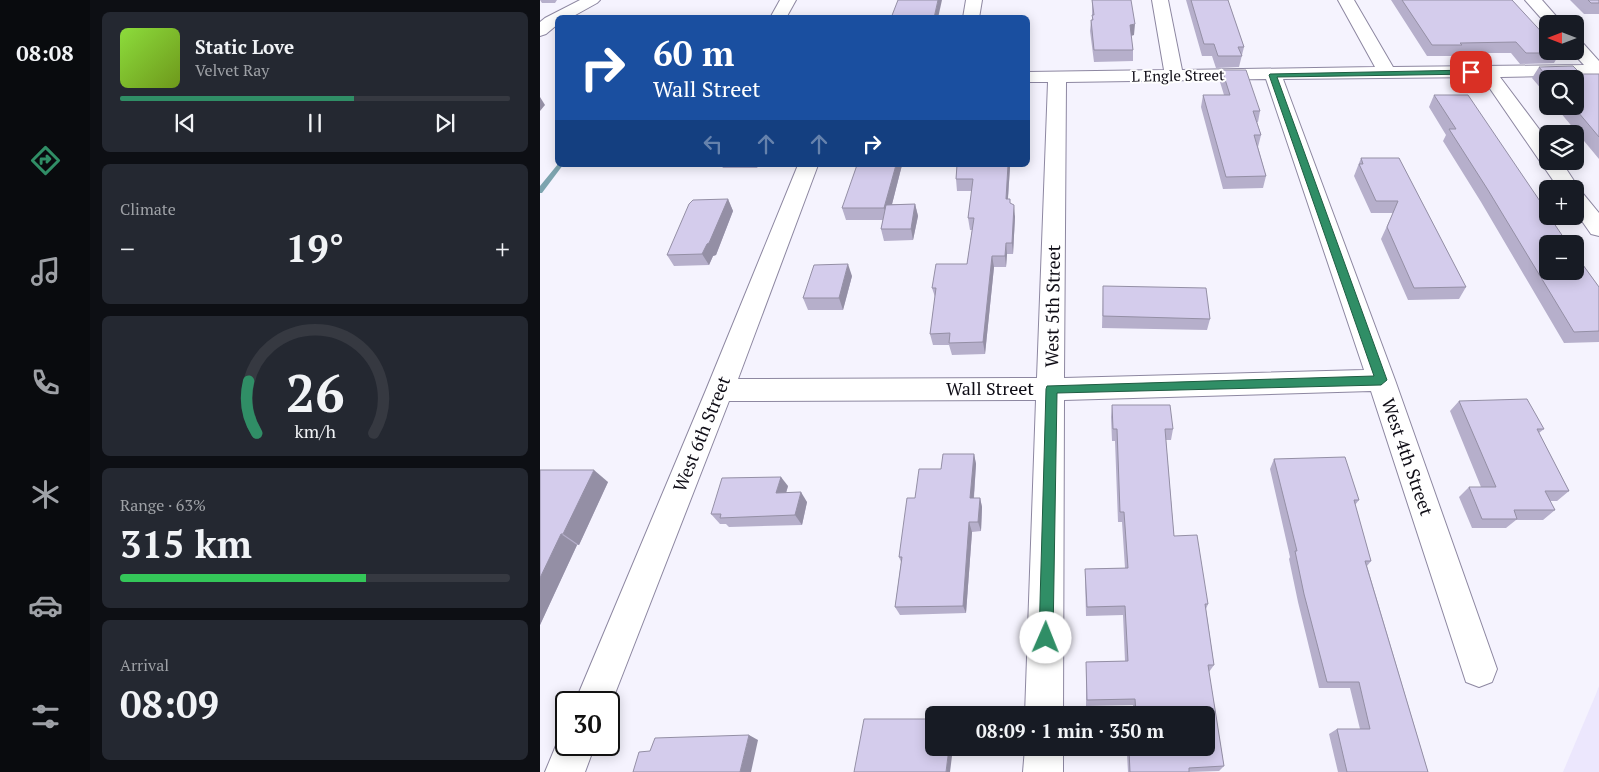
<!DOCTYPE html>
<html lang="en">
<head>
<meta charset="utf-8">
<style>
  :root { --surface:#171b24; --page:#242831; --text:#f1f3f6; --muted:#9ea1a6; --line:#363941; --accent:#308e66 }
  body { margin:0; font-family:"PT Serif",serif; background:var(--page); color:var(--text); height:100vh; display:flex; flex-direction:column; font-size:19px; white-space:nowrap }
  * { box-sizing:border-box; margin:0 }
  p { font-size:16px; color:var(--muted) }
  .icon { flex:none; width:28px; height:28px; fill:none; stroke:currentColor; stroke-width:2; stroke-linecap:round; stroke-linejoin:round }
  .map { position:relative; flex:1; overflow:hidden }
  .panel { display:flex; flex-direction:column; gap:12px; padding:12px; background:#0d0f14; width:450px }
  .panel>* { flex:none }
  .top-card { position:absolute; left:15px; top:15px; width:475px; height:152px; border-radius:8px; box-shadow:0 2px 12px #0003; background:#1a4fa0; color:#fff; overflow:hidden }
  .needle { width:32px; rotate:270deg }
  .buttons { position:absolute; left:999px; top:15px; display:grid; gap:10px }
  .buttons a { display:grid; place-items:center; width:45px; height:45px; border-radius:8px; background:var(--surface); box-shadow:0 2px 12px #0003; font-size:25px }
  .speed { position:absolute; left:15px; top:691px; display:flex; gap:10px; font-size:25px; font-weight:700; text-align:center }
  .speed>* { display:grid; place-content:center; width:65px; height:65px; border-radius:50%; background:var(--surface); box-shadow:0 2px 12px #0003; line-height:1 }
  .speed .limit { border:2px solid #111; border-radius:8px; background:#fff; color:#111 }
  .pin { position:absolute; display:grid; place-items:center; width:42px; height:42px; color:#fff; margin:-21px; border-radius:10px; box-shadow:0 2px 8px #0006 }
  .me { position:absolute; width:55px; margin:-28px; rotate:1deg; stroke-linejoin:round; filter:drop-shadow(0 0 4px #0008) }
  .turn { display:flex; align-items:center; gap:18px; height:105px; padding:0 15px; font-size:22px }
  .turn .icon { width:65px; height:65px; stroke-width:2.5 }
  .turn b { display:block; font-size:35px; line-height:42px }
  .lanes { display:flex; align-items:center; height:48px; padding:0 15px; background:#0003; justify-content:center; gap:25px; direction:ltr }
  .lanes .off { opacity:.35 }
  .big { font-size:38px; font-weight:700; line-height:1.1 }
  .panel .widget { flex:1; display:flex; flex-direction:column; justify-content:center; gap:8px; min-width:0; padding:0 18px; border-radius:8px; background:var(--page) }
  .panel .dial { align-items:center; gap:0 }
  .dial svg { height:130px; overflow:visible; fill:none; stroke:var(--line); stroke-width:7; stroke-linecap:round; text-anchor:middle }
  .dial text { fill:var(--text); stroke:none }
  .song { display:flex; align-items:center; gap:15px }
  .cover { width:60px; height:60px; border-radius:8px; background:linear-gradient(135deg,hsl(90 70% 55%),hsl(80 70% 35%)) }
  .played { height:5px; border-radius:2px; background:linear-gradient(90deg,var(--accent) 60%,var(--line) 60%) }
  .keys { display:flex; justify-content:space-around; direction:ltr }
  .heat { display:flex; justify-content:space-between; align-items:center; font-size:28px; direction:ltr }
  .charge { height:8px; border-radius:4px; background:linear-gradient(90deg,#34c759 63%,var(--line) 0) }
  .trip { position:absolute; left:385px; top:706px; width:290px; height:50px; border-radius:8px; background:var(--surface); box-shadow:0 2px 12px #0003; font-weight:700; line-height:50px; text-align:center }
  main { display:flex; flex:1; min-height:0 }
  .tab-bar { display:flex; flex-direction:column; width:90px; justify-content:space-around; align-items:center; background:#090b0e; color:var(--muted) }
  .tab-bar .icon { width:35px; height:35px }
  .tab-bar .on { color:var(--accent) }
  .tab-bar b { font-size:22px; color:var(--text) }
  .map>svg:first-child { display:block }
</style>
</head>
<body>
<main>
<nav class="tab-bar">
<b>08:08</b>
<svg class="icon on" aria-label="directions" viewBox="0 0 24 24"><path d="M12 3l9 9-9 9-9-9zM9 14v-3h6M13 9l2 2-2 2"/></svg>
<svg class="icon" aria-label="music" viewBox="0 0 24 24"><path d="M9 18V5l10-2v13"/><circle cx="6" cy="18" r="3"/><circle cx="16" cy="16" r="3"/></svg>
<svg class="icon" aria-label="phone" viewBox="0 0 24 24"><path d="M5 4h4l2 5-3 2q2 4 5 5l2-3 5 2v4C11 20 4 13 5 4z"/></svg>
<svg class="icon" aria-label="climate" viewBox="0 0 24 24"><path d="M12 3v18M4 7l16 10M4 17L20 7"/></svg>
<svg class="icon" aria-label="car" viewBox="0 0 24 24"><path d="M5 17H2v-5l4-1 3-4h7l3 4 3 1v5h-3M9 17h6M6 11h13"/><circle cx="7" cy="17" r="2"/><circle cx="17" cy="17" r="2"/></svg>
<svg class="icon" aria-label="filters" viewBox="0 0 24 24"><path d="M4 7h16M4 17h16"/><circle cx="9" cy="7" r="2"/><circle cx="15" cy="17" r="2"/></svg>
</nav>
<section class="panel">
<div class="widget">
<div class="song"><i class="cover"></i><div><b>Static Love</b><p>Velvet Ray</p></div></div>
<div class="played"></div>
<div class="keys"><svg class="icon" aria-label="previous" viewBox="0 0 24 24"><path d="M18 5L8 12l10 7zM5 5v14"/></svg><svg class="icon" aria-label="pause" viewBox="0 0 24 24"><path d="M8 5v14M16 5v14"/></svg><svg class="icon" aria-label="next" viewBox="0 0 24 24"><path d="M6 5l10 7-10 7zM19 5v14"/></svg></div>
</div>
<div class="widget"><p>Climate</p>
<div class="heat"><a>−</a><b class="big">19°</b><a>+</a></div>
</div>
<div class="widget dial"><svg viewBox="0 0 100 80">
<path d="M14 69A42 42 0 1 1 86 69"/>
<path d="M14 69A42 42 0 0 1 9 37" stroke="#308e66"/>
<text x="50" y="56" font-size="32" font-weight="700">26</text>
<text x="50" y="72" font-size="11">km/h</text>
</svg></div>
<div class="widget"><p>Range · 63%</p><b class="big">315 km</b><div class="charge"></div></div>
<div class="widget"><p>Arrival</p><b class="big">08:09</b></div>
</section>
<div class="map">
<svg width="1059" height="772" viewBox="0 0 1059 772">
  <rect width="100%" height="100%" fill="#f5f3fe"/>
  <polygon fill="#ece7fd" points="1059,686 1059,772 1023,772 1056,694"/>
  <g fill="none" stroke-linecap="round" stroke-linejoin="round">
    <polygon fill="#7da4af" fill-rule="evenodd" points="18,164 18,165 23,165 2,193 0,193 0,186"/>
    <g stroke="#8d87a1" stroke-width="2">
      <g id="minor">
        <polygon points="40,0 60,0 57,3 30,18 18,18 18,24 6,34 0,36 0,22 5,18"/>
        <polygon points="240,0 256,0 246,18 230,18"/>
        <polygon points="426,0 442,0 439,18 423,18"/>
        <path d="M612 0H628L642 70 835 67 798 0H814L853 67 1044 65 1031 51H1035V40L1041 41 1059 61V75L960 77 1008 141V161H1021L1040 190 1059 213V236L1051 234 1035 211V189H1019L942 77 743 79 855 380 957 669 952 682 939 687 926 682 831 391 524 400 523 715H485L496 400 189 401 69 709V702H35L166 390 258 165H278L198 379 497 378 508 82H488V72L624 70ZM726 79 824 370 524 378 526 82Z"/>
        <polygon points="985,0 1002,0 1023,24 1008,24 1008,26"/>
        <polygon points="26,730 26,745 55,745 45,772 5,772 22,731"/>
        <polygon points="485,748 523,748 523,772 483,772"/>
      </g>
    </g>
    <use href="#minor" fill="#fff" fill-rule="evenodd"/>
  </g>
  <g fill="#b6afcb">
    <polygon points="0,0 17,0 15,3 2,3"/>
    <polygon points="552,0 594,35 591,36 593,50 593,61 554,62 550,31 551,20 552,20"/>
    <polygon points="646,0 688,0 704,47 699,67 676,68 672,56 662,56"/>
    <polygon points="851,0 972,0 1020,53 1014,63 980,64 971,53 918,53 917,56 887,56"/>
    <polygon points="1030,0 1059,0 1059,14 1044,14"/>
    <polygon points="999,67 1041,74 1059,74 1059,159 1015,106 1035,106 1035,79 1008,79 1008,97 992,78"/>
    <polygon points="682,70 720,111 718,122 717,122 721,135 718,147 726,176 723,188 683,189 661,107 663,95 684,95 680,82"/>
    <polygon points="894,95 1028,244 1059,287 1059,342 1024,343 941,202 903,141 906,135 889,107"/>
    <polygon points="821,158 859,158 926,287 919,299 868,300 841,239 853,213 831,213 814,176"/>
    <polygon points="181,165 219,165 217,168 183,168"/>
    <polygon points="362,165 352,204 375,204 378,216 373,240 344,241 341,229 343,220 306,220 302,208"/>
    <polygon points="417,165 476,165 476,167 470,167 468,199 470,204 475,217 473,254 467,254 466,267 454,267 445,354 412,355 409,345 393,345 390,334 395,297 392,288 427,264 432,230 430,230 428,218 432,191 417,191 416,179"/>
    <polygon points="188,199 193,211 176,255 173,256 169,265 134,266 127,255"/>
    <polygon points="312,276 303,310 268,310 263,298"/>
    <polygon points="563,286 670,319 667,330 562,328"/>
    <polygon points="919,401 1004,429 999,433 1029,491 1017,501 1010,501 1015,510 1003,520 976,520 966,528 932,528 919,497 929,487 941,487 910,411"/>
    <polygon points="572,405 633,429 631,440 626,440 634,536 668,604 666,609 674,665 669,672 684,766 679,771 649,772 588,772 587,754 589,750 596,750 596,748 666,748 666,715 593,715 593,705 546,706 546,662 585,661 583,615 546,616 545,578 545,569 585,568 582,522 578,522 575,441 572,441 571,417"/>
    <polygon points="434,454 436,464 434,498 440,498 442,507 441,531 432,532 426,613 360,615 355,607 361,562 359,557 375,498 401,469"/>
    <polygon points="734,459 819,500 815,505 831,561 827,566 888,772 798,772 789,734 797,729 820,729 810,688 779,688 758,602 749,559 750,557 730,469"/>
    <polygon points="0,470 68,482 39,545 37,545 0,625"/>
    <polygon points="248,486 246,493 267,502 262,525 189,527 186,524 180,524 171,514"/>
  </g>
  <g fill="#948fa5">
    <polygon points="398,0 402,0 398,18 394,18"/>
    <polygon points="595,24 594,35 589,36 590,25"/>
    <polygon points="0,97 5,105 0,111"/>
    <polygon points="356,165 362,165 348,220 344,208"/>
    <polygon points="468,165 470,165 470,167 467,211 466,199"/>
    <polygon points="188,199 193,211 176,255 173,256 169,265 162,254"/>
    <polygon points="375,204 378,216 373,240 371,229"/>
    <polygon points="474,205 475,217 473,254 472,243"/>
    <polygon points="466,243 467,254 466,267 465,256"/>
    <polygon points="452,256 454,267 445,354 443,342"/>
    <polygon points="308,264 312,276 303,310 299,298"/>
    <polygon points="434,454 436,464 433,508 430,498"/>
    <polygon points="54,470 68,482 39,545 23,534"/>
    <polygon points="241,477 248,486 243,503 236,493"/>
    <polygon points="261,492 267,502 262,525 255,515"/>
    <polygon points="440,498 442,507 441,531 438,522"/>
    <polygon points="429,522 432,532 426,613 423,606"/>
    <polygon points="21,534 37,545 0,625 0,578"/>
    <polygon points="209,735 218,740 211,772 200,772"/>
    <polygon points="409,748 413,748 410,772 406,772"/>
  </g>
  <g fill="#d4ccec" stroke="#948fa5">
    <polygon points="358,0 398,0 394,18 351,18"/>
    <polygon points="552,0 591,0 595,24 590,25 593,50 554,50 551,20 553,20 552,15 554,15"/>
    <polygon points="651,0 688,0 704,47 698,47 702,56 678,56 674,44 664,44"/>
    <polygon points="862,0 972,0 1008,39 1008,51 1019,51 1020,53 986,53 976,42 920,43 922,45 892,45"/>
    <polygon points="1048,0 1059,0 1059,3 1051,3"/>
    <polygon points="1033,66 1041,74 1059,74 1059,137 1033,106 1035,106 1035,79 1009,79 999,67"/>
    <polygon points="682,70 706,70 720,111 713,111 721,135 714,135 726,176 686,177 663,95 690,95"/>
    <polygon points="894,95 928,95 1008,213 1008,216 1009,216 1028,244 1008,244 1008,271 1035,271 1035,254 1059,287 1059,331 1034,332 948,190 909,129 916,129"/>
    <polygon points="821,158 859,158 926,287 874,288 847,227 858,201 836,201 819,164 823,164"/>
    <polygon points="317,165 356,165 344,208 302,208"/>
    <polygon points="417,165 468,165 466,199 470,199 470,203 474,205 472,243 466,243 465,256 452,256 443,342 409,343 410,333 390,334 396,288 392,288 396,264 427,264 434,218 428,218 433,179 416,179"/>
    <polygon points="188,199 169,243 167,244 162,254 127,255 149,204 153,200"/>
    <polygon points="375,204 371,229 341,229 346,205"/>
    <polygon points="308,264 299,298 263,298 274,265"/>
    <polygon points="563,286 666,288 670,319 563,316"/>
    <polygon points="987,399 1004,429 997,429 1029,491 1005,491 1015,510 974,510 977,519 942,519 929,487 956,487 919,401"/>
    <polygon points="572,405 630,405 633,429 625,429 634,536 657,535 668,604 665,604 674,665 668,665 684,766 649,768 649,772 590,772 589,750 598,750 598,748 666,748 666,715 596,715 595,699 547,700 546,662 588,661 585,606 547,607 545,569 588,568 584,512 580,512 577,429 573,429"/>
    <polygon points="403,454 434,454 430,498 440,498 438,522 429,522 423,606 355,607 362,557 359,557 367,498 375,498 379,469 401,469"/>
    <polygon points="805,457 819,500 814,500 831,561 825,561 888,772 807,772 797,729 830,729 819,682 787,682 764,594 755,551 757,551 734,459"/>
    <polygon points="0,470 54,470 23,534 21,534 0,578"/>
    <polygon points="241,477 236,493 261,492 255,515 180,518 181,514 171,514 182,478"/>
    <polygon points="324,719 394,719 394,748 409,748 406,772 314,772"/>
    <polygon points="209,735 200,772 93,772 99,752 110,751 115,738"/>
  </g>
  <polygon fill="#308e66" stroke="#1f5c42" points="931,70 934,71 934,74 737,77 847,380 841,385 517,393 513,638 511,643 506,646 501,643 499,638 506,389 507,386 834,376 729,75 730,74"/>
  <g text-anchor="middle" stroke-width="4" stroke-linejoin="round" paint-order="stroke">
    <g font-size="15" fill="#0f0d16" stroke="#fff">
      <text transform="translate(638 76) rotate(-1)" y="5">L Engle Street</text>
    </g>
    <g font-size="18" fill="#0f0d16" stroke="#fff">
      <text transform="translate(513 306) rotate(-89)" y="6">West 5th Street</text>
      <text x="450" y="395">Wall Street</text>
      <text transform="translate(162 434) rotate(-68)" y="6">West 6th Street</text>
      <text transform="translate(867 457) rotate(71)" y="6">West 4th Street</text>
    </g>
  </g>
</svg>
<div class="buttons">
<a><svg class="needle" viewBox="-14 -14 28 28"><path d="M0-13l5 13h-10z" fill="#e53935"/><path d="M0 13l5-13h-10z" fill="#9ea1a6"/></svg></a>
<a><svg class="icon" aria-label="search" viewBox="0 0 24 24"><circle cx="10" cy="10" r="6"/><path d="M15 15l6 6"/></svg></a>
<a><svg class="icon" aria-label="layers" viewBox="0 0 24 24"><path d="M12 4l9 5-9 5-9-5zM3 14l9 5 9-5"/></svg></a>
<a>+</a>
<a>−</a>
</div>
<div class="speed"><div class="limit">30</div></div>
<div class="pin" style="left:931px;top:72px;background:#d93025"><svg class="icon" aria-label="arrive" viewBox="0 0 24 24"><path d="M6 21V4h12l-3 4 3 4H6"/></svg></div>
<svg class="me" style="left:506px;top:638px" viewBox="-20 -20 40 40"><circle r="19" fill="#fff"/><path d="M0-13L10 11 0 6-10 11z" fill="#308e66"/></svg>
<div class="trip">08:09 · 1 min · 350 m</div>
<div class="top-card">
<div class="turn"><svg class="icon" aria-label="right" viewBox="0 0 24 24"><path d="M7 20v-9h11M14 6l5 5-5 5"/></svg><div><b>60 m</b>Wall Street</div></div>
<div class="lanes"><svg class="icon off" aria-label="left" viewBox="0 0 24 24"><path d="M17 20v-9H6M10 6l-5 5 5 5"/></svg><svg class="icon off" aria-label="ahead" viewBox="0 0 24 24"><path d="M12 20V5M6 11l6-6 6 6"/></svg><svg class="icon off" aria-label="ahead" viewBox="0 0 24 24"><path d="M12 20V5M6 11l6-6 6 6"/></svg><svg class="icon" aria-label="right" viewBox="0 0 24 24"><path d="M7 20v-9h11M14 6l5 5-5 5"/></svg></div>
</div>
</div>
</main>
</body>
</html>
